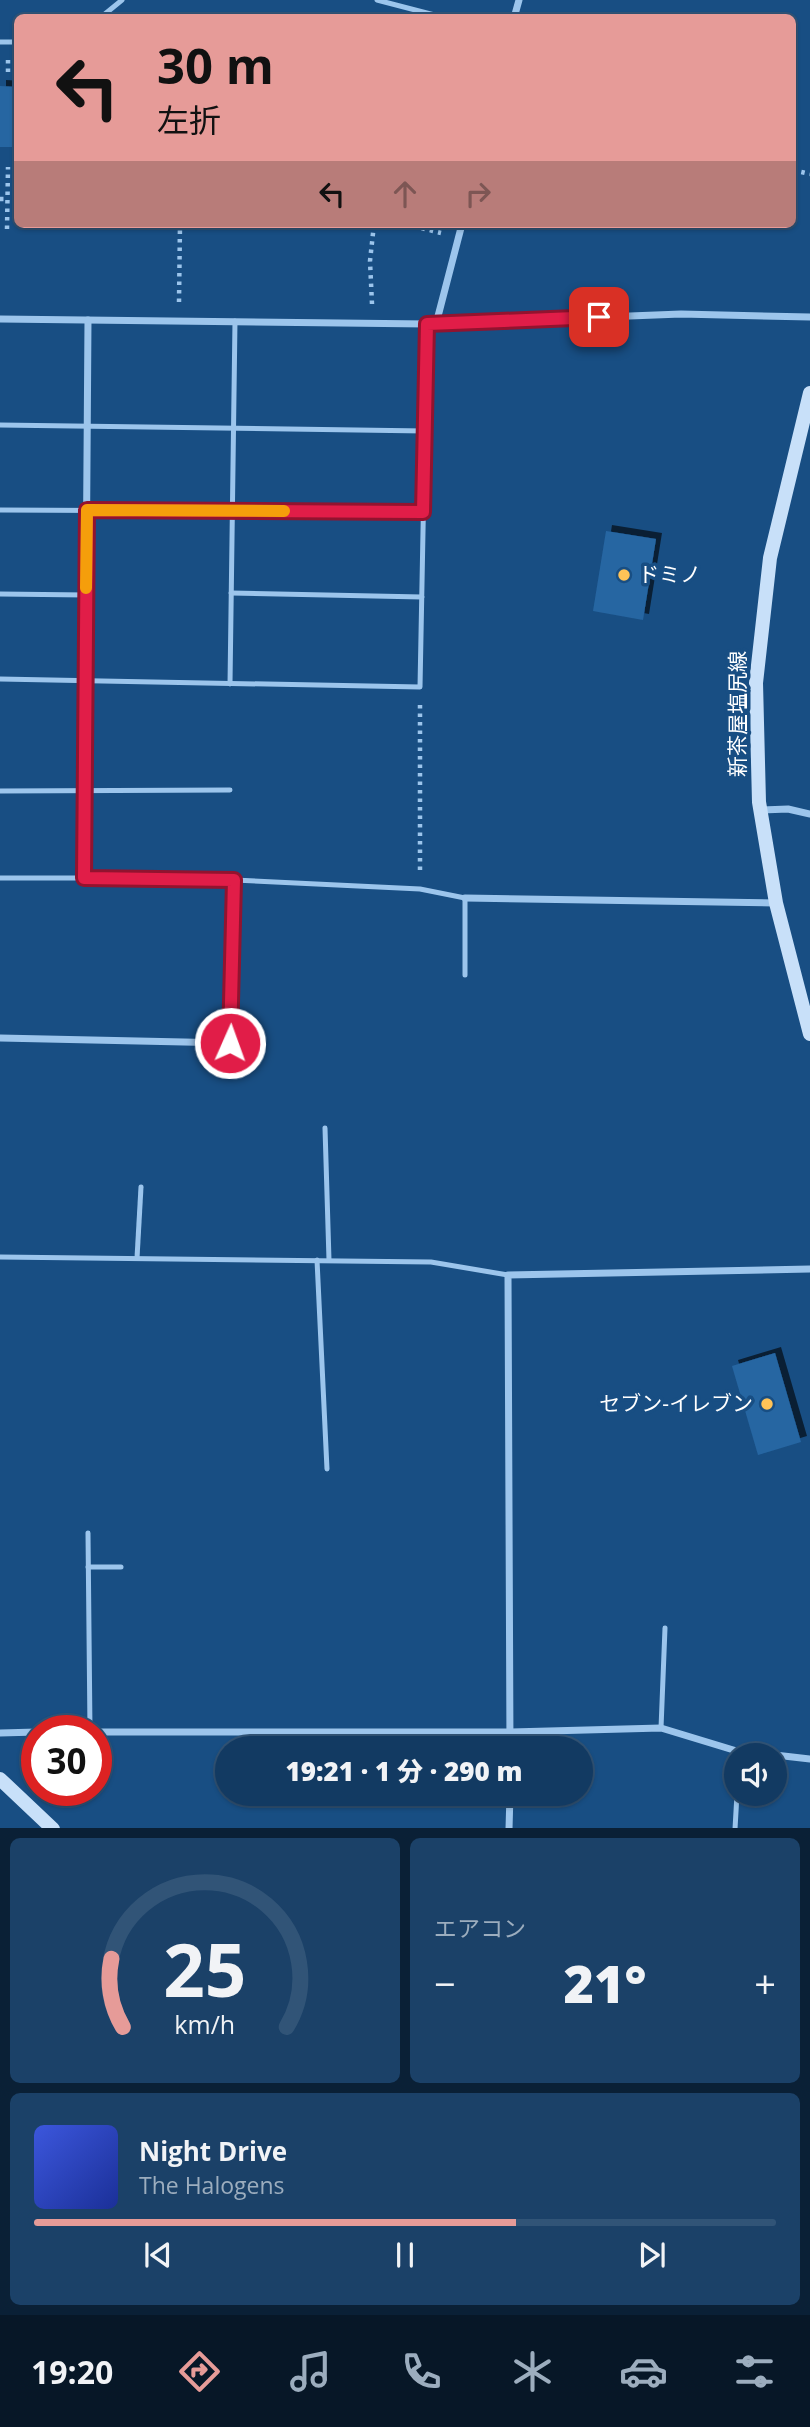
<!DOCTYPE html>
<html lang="ja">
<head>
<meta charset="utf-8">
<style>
  :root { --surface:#123a62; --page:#1b4168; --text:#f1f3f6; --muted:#9cadbe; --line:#315477; --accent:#e69b98 }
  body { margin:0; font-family:"Open Sans","Noto Sans JP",sans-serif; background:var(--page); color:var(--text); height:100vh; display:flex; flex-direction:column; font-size:26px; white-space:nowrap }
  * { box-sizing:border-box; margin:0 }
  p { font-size:23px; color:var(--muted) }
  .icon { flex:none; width:38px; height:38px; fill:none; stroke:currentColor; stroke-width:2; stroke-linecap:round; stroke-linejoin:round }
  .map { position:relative; height:1828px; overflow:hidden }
  .details { display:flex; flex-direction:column; gap:10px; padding:10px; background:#0a2036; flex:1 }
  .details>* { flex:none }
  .banner { position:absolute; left:14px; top:14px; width:782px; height:214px; border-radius:10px; box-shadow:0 2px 5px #0004,0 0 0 2px var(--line); background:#e69b98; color:#111; overflow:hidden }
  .tools { position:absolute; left:724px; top:1743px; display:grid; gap:14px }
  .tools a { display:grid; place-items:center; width:63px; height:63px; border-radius:50%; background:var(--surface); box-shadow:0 2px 5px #0004,0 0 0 2px var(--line); font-size:35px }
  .speed { position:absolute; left:21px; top:1715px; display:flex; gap:14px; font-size:35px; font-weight:700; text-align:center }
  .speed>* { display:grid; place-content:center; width:91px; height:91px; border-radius:50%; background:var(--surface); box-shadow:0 2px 5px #0004,0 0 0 2px var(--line); line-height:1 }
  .speed .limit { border:10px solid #d22; background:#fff; color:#111 }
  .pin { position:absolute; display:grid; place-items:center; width:60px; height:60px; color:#fff; margin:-30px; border-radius:14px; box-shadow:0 4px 10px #0006 }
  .me { position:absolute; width:77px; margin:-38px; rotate:2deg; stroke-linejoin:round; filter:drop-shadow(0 0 5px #0008) }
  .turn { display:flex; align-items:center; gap:24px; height:147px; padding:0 28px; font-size:32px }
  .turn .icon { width:91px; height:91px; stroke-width:2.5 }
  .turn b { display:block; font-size:49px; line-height:60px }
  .lanes { display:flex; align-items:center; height:66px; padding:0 28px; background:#0003; justify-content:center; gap:35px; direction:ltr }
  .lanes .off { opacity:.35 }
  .big { font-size:52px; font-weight:800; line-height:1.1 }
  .details .tile { flex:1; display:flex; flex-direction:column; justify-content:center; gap:10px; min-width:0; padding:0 24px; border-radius:10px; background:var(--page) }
  .details .dial { align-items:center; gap:0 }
  .dial svg { height:182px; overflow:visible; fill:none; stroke:var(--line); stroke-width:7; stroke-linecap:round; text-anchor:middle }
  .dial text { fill:var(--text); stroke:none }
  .song { display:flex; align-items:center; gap:21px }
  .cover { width:84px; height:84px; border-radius:10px; background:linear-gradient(135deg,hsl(230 70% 55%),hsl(230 70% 35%)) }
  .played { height:7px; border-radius:4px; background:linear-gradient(90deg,var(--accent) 65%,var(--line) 65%) }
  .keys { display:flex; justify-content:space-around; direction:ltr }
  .heat { display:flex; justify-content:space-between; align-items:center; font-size:38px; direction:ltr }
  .details .tiles { flex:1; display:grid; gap:10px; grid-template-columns:1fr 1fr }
  .tile:last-child { grid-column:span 2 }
  .trip { position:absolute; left:215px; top:1736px; width:378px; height:70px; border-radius:35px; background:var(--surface); box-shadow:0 2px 5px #0004,0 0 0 2px var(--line); font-weight:800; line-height:70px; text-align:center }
  .tabs { display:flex; height:112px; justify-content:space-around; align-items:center; background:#071727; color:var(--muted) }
  .tabs .icon { width:49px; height:49px }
  .tabs .on { color:var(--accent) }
  .tabs b { font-size:32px; color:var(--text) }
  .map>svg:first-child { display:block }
</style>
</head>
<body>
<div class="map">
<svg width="810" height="1829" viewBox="0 0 810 1829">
  <defs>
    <filter id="shadow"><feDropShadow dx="6" dy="-6" stdDeviation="0" flood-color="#0009"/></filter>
  </defs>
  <rect width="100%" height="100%" fill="#184e83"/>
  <g fill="#2666a2" filter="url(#shadow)">
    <polygon points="0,86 18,87 18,147 0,147"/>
    <polygon points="606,531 656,539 643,620 593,611"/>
    <polygon points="775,1353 801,1442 758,1455 732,1366"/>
  </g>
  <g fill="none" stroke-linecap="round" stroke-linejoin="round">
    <g stroke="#9cc5ec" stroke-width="4.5" stroke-dasharray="3.5 5" stroke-linecap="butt">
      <polyline points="8,60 8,76"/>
      <polyline points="793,170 810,174"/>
      <polyline points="0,199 7,199"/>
      <polyline points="405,224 441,233"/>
      <polyline points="7,229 8,167"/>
      <polyline points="179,302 180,224"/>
      <polyline points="372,304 370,261 374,224"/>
      <polyline points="420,870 420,704"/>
    </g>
    <g stroke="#9cc5ec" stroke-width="5">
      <polyline points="377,0 446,18"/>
      <polyline points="100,18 122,0"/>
      <polyline points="0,42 18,42"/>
      <polyline points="0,425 425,431"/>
      <polyline points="0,510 423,512"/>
      <polyline points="231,593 422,597"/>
      <polyline points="0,594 86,595"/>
      <polyline points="0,679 420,687 427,324"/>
      <polyline points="230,684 235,321"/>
      <polyline points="0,791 230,790"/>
      <polyline points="0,878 84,878"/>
      <polyline points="234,880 420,889 465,898 465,975"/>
      <polyline points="325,1128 329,1260"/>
      <polyline points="0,1257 431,1262 508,1275"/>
      <polyline points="137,1258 141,1187"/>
      <polyline points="317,1260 327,1469"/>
      <polyline points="88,1533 90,1731"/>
      <polyline points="88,1567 121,1567"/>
      <polyline points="661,1728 665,1628"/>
      <polyline points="735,1829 737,1794"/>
    </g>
    <g stroke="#9cc5ec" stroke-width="7">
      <polyline points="514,18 519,0"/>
      <polyline points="0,319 427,324 681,314 810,317"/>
      <polyline points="436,324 462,224"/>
      <polyline points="760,810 788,809 810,814"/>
      <polyline points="465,898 776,903"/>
      <polyline points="0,1038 230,1043 234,880 84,878 88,320"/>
      <polyline points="96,1732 511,1732 661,1728 740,1752 774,1755"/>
      <polyline points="0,1733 37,1732"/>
      <polyline points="510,1748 508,1275 810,1269"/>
      <polyline points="775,1755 810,1759"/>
      <polyline points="509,1829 510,1794"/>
    </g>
    <g stroke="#c8e0f9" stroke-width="14">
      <polyline points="810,393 770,558 756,683 759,802 776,903 810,1034"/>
      <polyline points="0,1779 53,1829"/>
    </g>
  </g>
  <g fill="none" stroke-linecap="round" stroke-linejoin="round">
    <g stroke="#92132f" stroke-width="18">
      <polyline id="route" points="230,1043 234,880 84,878 87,510 423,512 427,324 599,317"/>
    </g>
    <use href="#route" stroke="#e11d48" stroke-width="12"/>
    <polyline stroke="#f59e0b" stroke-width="12" points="86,588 87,510 284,511"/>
  </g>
  <g fill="#ffc357" stroke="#184e83" stroke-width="2.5">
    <circle cx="624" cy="575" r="7"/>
    <circle cx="767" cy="1404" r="7"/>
  </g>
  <g text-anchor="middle" stroke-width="7" stroke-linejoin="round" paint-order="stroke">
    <g font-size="21" fill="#fff" stroke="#184e83" text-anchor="start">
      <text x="638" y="582">ドミノ</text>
      <text x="753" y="1411" text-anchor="end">セブン-イレブン</text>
    </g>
    <g font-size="21" fill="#fff" stroke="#184e83">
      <text transform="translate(738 714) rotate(-90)" y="7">新茶屋塩尻線</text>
    </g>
  </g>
</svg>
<div class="tools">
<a><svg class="icon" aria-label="sound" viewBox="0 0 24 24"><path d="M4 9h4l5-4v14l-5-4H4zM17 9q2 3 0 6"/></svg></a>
</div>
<div class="speed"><div class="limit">30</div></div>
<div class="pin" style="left:599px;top:317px;background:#d93025"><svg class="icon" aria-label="arrive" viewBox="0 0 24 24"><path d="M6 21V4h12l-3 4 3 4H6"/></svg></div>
<svg class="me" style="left:230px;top:1043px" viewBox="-20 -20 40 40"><circle r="17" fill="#e11d48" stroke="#fff" stroke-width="3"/><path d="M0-11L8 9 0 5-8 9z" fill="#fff"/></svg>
<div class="trip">19:21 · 1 分 · 290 m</div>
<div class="banner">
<div class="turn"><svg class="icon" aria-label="left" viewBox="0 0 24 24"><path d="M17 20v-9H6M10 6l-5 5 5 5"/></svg><div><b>30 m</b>左折</div></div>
<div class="lanes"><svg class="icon" aria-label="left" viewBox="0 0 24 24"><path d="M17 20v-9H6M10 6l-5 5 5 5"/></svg><svg class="icon off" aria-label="ahead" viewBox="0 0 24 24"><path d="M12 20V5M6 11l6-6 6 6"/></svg><svg class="icon off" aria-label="right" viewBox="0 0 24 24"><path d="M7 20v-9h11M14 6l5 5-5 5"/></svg></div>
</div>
</div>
<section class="details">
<div class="tiles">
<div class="tile dial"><svg viewBox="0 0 100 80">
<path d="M14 69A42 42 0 1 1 86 69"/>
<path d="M14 69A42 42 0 0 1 9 39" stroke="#e69b98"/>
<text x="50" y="56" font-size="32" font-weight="700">25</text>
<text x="50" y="72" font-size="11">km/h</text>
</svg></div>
<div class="tile"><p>エアコン</p>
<div class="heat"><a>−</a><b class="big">21°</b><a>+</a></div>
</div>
<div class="tile">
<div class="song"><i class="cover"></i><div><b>Night Drive</b><p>The Halogens</p></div></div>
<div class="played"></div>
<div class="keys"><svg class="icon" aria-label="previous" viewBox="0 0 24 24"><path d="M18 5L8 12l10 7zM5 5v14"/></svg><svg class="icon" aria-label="pause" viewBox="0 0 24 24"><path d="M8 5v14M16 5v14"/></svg><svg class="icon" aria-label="next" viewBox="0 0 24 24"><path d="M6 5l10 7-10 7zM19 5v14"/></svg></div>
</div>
</div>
</section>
<nav class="tabs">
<b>19:20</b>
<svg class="icon on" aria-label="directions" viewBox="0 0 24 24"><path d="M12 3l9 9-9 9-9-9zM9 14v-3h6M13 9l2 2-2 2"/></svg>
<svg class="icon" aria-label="music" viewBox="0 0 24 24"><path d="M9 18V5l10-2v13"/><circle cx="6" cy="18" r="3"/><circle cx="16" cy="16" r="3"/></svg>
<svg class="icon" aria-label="phone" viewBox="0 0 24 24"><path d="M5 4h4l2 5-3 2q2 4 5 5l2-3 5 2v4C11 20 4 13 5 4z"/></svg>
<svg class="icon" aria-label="climate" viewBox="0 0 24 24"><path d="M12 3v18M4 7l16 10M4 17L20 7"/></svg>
<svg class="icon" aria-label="car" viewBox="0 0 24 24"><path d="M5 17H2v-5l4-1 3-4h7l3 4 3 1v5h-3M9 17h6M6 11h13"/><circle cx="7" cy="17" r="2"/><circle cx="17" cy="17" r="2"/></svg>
<svg class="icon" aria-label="filters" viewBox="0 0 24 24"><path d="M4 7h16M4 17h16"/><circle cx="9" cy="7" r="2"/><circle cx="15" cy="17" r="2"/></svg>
</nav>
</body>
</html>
